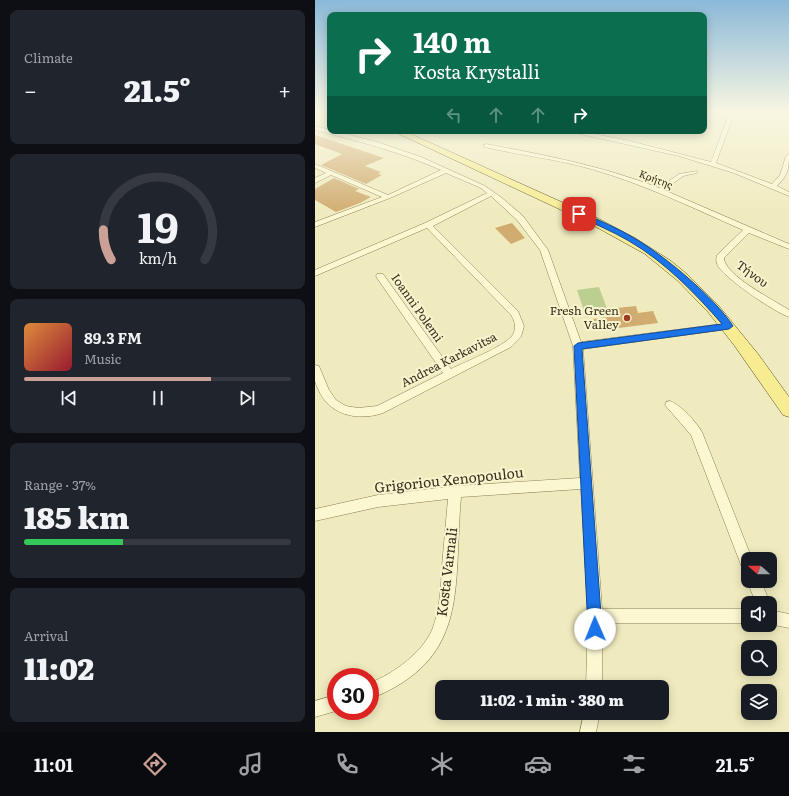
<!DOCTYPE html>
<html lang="en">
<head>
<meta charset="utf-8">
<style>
  :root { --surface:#171b24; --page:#20242c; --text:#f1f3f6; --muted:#9ea1a6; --line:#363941; --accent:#cba097 }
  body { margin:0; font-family:Literata,serif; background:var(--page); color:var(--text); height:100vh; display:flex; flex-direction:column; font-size:15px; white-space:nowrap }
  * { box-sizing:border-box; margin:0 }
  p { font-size:13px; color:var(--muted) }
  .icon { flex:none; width:22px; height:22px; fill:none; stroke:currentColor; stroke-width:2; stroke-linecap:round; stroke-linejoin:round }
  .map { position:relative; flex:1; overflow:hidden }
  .sheet { display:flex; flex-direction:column; gap:10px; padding:10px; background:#0d0f14; width:315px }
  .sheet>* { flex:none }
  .banner { position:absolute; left:12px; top:12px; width:380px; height:122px; border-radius:8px; box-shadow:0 2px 10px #0003; background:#0b6e4f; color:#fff; overflow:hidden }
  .needle { width:26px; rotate:290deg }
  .tools { position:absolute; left:426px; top:552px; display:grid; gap:8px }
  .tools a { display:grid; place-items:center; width:36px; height:36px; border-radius:8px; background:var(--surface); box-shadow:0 2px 10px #0003; font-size:20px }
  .speed { position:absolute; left:12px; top:668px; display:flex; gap:8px; font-size:20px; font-weight:700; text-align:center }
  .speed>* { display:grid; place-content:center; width:52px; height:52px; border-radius:50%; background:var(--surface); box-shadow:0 2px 10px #0003; line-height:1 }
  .speed .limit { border:6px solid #d22; background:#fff; color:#111 }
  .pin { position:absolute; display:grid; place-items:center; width:34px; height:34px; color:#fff; margin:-17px; border-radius:8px; box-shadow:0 2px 6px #0006 }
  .me { position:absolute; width:44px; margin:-22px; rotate:359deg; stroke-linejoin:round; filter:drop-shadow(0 0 3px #0008) }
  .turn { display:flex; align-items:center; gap:14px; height:84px; padding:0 20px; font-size:18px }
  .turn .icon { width:52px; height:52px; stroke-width:2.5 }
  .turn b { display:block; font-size:28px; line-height:34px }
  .lanes { display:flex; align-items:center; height:38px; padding:0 20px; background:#0003; justify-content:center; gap:20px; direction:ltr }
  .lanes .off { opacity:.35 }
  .big { font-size:30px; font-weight:800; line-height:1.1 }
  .sheet .tile { flex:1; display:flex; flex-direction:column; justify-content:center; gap:6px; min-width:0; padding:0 14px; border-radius:8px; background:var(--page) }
  .sheet .dial { align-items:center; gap:0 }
  .dial svg { height:104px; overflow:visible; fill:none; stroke:var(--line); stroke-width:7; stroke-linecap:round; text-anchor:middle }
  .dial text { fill:var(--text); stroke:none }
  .song { display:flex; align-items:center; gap:12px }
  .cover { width:48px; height:48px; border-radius:6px; background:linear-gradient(135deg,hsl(30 70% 55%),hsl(350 70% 35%)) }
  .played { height:4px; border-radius:2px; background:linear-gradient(90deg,var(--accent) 70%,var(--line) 70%) }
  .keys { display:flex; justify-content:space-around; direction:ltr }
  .heat { display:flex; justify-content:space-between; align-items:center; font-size:22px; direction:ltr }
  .charge { height:6px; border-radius:3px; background:linear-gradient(90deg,#34c759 37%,var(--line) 0) }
  .trip { position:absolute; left:120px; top:680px; width:234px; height:40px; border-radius:8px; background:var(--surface); box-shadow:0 2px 10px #0003; font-weight:800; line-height:40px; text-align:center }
  .dock { display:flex; height:64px; justify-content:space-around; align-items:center; background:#090b0e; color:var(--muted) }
  .dock .icon { width:28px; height:28px }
  .dock .current { color:var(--accent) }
  .dock b { font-size:18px; color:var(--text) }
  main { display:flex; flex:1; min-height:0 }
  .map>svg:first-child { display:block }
</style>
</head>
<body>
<main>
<section class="sheet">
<div class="tile"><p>Climate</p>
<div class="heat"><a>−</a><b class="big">21.5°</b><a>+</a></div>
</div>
<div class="tile dial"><svg viewBox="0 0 100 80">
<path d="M14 69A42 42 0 1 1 86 69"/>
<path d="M14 69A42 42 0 0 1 8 46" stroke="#cba097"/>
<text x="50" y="56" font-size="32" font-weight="700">19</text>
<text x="50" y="72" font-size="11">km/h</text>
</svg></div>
<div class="tile">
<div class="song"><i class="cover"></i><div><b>89.3 FM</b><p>Music</p></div></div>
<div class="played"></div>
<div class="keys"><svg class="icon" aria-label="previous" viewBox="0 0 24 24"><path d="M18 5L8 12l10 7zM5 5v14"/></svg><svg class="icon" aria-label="pause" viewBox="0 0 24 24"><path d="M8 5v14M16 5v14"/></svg><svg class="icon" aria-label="next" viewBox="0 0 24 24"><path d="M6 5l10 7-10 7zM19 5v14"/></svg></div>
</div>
<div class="tile"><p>Range · 37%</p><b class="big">185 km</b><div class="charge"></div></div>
<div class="tile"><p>Arrival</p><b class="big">11:02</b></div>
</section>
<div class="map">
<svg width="474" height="732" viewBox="0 0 474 732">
  <rect width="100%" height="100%" fill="#f0ebbe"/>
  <polygon fill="#bbcf91" points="284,287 294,314 271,317 262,290"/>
  <g fill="#d1ac71">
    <polygon points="0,135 69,158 50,166 66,172 63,174 67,175 51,184 6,165 27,154 0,144"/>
    <polygon points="19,178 44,189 40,191 56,197 45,203 21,212 0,200 0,189"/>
    <polygon points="197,223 210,238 196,244 180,228"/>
    <polygon points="321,306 323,313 338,311 343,323 288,330 269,320 302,316 301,308"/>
  </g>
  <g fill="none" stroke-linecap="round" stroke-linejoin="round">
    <g stroke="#897c55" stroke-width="1">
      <g id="minor">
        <path d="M415 111H420L401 163 457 184 465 175 471 156 474 154C474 170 473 175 462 186L474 192V196L419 173 364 156 251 131H263L311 140 396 162Z"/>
        <path d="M0 126 62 142 106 157 170 186 187 198 208 216 233 250 266 342 414 323 417 324 419 326 417 328 414 329 268 349 287 609H433V623H287V687H271L273 616 266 489 146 497C138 588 156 659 55 699V683C79 673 106 654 117 630 125 610 126 587 127 566 129 544 131 521 133 499L63 507 0 521V509L63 495 140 486 265 478 258 346 225 250 202 220 176 196 118 226 203 311 209 326 206 337 196 347 68 413C44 421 17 416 5 393 3 389 1 385 0 381 0 376 0 370 0 365L4 366 14 390 21 400 31 406 43 408 62 406 128 373 62 278 61 276 62 274H68L136 369C150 362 188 347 197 336 202 329 200 321 196 315L112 228 0 276V270L110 223 172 193 166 188 131 173 75 198 0 227V222L67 197 16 175 0 183V178L11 173 0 168V164L73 195 126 170C85 152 43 141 0 130Z"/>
        <path d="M171 144C230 155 288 166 344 188L364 174 382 171V173L368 176 349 190 474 244V249L434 233 409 258C410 276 459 300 474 310V317C461 313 407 277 402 264 401 261 401 258 402 255L428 230C378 208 329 184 276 169 241 159 204 155 169 147L168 146Z"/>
        <path d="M355 401C365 404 382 423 387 432L437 559H433V572L428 570 426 565 376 435 350 405 351 402Z"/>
        <polygon points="433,578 433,581 446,581 455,603 455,604 441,603 432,581"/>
        <polygon points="455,610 474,614 474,628 455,624"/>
        <polygon points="21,695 21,711 0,717 0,701"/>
        <polygon points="269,713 285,713 281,732 265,732"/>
      </g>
    </g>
    <g stroke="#56482a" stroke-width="1">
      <polygon id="primary" points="78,131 89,131 282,218 320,238 356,261 373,275 403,305 443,354 474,397 474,417 468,415 419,345 393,312 363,281 330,254 274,223"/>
    </g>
    <use href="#minor" fill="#fbf7d1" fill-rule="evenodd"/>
    <use href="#primary" fill="#f7ec92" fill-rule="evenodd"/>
  </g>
  <linearGradient id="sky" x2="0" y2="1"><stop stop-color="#8bb9d8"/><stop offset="0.52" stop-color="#f8f6e2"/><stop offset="1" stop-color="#f8f6e2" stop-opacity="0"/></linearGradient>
  <rect width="474" height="214" fill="url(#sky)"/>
  <path fill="#1a73e8" stroke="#114b97" d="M262 212H267C284 221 303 228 319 238 350 256 399 297 418 326L414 329 267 349 287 629 285 634 280 636 275 634 273 629 259 346 263 343 407 324C380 293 350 262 314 241 297 231 279 224 262 215Z"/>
  <circle fill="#9c3a22" stroke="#f7f4ce" stroke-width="1.5" cx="312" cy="318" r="4"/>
  <g text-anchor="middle" stroke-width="4" stroke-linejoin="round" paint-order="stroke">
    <g font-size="10" fill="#382f1b" stroke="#f7f4ce">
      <text transform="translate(341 179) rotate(21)" y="4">Κρήτης</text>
    </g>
    <g font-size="12" fill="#382f1b" stroke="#f7f4ce">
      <text transform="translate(437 274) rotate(36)" y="4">Τήνου</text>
      <text transform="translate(102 308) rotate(55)" y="4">Ioanni Polemi</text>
      <text transform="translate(134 360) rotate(-27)" y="4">Andrea Karkavitsa</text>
    </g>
    <g font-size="12" fill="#382f1b" stroke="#f7f4ce" text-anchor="end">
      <text x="304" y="315">Fresh Green<tspan x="304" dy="14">Valley</tspan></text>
    </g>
    <g font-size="14" fill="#382f1b" stroke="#f7f4ce">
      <text transform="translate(134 480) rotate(-6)" y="5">Grigoriou Xenopoulou</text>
      <text transform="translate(132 572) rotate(-83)" y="5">Kosta Varnali</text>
    </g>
  </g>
</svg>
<div class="tools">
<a><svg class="needle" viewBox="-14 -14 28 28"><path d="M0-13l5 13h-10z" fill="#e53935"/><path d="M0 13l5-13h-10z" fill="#9ea1a6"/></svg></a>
<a><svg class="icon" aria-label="sound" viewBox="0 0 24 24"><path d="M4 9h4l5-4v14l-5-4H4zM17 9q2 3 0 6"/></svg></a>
<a><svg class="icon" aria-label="search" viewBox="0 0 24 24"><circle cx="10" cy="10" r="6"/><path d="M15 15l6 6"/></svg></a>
<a><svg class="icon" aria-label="layers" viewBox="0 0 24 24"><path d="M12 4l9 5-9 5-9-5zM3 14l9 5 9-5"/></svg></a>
</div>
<div class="speed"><div class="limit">30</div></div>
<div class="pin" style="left:264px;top:214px;background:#d93025"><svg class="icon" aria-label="arrive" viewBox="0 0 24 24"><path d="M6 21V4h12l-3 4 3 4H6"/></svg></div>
<svg class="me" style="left:280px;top:629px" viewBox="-20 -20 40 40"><circle r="19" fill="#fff"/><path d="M0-13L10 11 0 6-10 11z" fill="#1a73e8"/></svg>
<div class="trip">11:02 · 1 min · 380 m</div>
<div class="banner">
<div class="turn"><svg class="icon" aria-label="right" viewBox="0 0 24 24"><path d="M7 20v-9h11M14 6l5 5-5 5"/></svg><div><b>140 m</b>Kosta Krystalli</div></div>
<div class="lanes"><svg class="icon off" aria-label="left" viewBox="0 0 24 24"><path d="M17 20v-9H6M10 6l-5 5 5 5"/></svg><svg class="icon off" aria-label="ahead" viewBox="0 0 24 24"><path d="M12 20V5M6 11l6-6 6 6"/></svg><svg class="icon off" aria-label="ahead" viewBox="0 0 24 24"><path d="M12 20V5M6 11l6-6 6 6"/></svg><svg class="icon" aria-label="right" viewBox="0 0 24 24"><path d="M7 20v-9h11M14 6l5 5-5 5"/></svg></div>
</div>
</div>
</main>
<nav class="dock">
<b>11:01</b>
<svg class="icon current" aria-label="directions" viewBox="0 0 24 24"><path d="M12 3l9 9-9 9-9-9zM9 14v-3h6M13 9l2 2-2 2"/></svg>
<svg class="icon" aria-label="music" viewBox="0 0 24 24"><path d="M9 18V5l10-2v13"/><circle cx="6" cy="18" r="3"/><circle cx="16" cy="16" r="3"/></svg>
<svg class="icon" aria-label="phone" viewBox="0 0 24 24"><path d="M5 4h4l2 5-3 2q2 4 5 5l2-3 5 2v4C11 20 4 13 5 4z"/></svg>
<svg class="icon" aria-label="climate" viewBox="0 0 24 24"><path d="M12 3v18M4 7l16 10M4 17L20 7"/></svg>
<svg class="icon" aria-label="car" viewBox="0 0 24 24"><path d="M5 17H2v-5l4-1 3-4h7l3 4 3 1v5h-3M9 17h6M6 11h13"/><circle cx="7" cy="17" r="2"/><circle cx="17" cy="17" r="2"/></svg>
<svg class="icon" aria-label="filters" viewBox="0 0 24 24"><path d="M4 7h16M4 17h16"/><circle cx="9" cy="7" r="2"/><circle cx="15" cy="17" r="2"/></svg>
<b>21.5°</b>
</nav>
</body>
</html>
